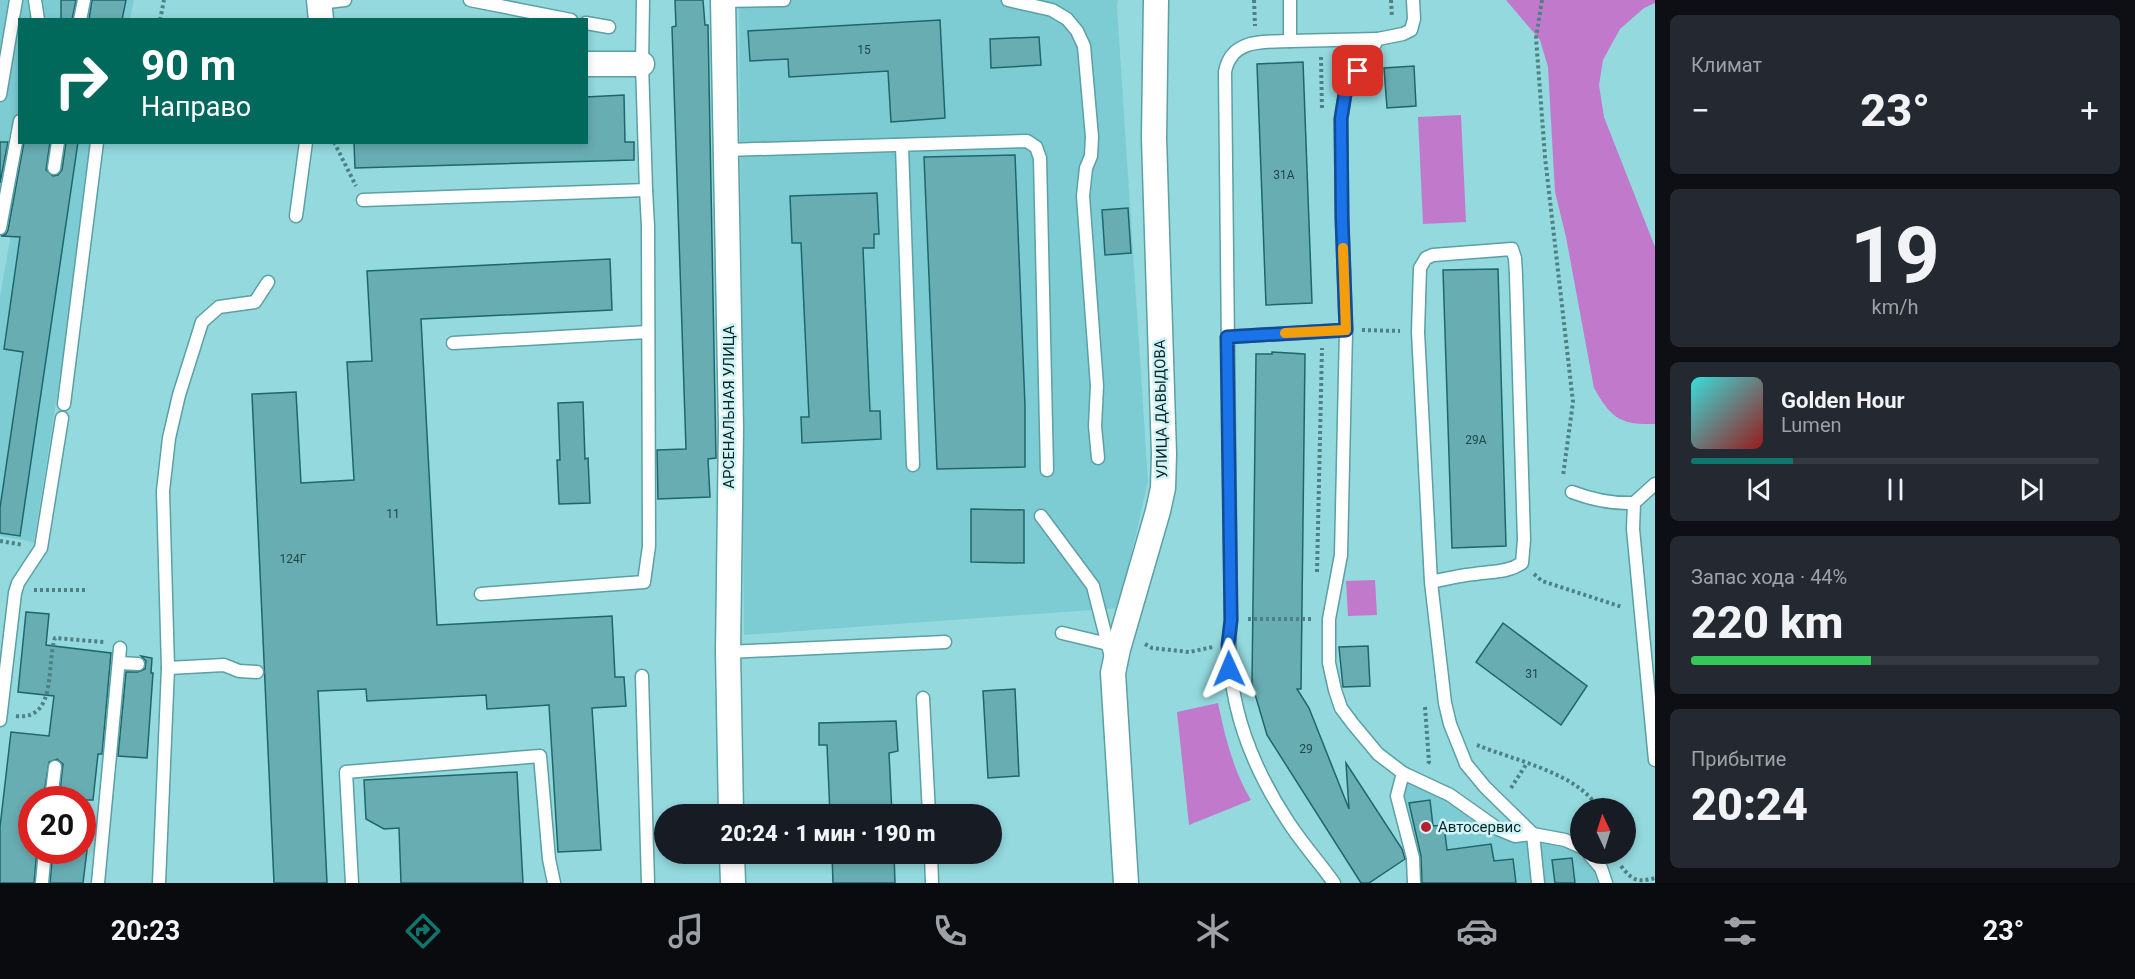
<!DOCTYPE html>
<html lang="ru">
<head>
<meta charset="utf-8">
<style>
  :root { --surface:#171b24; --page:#242831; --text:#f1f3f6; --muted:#9ea1a6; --line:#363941; --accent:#0f766e }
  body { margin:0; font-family:Roboto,sans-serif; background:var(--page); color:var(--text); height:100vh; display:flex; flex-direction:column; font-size:22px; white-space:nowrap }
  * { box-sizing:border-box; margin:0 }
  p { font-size:20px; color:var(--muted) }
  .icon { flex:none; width:33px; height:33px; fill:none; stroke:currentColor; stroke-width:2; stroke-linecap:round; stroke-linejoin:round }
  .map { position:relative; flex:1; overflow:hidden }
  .drawer { display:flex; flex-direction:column; gap:15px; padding:15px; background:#0d0f14; width:480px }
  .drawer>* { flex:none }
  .hud { position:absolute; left:18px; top:18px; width:570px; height:126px; border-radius:0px; box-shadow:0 3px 9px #0003; background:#00695c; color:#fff; overflow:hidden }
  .needle { width:39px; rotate:356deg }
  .controls { position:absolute; left:1570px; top:798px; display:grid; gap:12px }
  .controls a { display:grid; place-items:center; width:66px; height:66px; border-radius:50%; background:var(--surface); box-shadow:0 3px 9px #0003; font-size:30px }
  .speed { position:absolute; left:18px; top:786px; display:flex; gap:12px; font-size:30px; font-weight:700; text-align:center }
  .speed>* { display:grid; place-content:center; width:78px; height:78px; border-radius:50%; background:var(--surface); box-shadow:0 3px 9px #0003; line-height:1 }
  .speed .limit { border:9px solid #d22; background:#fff; color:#111 }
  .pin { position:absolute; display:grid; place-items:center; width:51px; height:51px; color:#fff; margin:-26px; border-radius:12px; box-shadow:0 3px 9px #0006 }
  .me { position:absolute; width:66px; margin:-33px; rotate:359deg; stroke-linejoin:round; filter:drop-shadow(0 0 4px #0008) }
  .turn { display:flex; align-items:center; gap:21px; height:126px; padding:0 24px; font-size:27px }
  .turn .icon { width:78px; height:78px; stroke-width:2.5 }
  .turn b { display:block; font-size:42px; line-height:51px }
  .big { font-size:45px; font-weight:800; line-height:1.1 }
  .drawer .widget { flex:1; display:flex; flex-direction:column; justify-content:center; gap:9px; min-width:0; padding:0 21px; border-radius:9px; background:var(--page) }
  .drawer .dial { align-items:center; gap:0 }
  .dial b { font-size:78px; line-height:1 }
  .song { display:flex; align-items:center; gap:18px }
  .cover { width:72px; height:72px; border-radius:9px; background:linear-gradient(135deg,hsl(180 70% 55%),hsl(0 70% 35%)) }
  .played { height:6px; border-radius:3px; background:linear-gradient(90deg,var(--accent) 25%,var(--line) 25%) }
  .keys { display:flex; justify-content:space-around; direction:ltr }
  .heat { display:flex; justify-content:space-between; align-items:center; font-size:33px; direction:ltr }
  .charge { height:9px; border-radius:4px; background:linear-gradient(90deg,#34c759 44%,var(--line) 0) }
  .trip { position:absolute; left:654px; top:804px; width:348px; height:60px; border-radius:30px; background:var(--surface); box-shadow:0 3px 9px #0003; font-weight:800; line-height:60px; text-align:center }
  .menu { display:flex; height:96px; justify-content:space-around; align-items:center; background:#090b0e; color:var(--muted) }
  .menu .icon { width:42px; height:42px }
  .menu .active { color:var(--accent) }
  .menu b { font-size:27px; color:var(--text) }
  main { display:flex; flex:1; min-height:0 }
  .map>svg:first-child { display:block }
</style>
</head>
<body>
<main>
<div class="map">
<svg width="1655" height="883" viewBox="0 0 1655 883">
  <rect width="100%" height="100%" fill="#93d9de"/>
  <g fill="#7dccd3">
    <polygon points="0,0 134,0 130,19 20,20 20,142 101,143 87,206 34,542 0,536 0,297 11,234 0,231"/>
    <polygon points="739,0 1118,0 1117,7 1148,481 1119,608 744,635"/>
    <polygon points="1393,778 1437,786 1489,822 1581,851 1581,854 1587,854 1610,883 1408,883"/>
  </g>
  <g fill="#c179cc">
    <path d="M1506 0H1655V3L1644 8 1620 29 1603 60 1599 85 1604 117 1655 247V424C1620 425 1611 418 1594 388L1566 237 1555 192 1548 67 1540 40Z"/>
    <polygon points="1461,115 1466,222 1423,224 1418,117"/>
    <polygon points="1375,580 1377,615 1348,616 1346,581"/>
    <path d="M1218 703C1225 737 1233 770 1251 800L1189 825 1177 712Z"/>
  </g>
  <g fill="#68adb2" stroke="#1d676c" stroke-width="1.5">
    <polygon points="61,0 76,0 72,20 61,20"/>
    <polygon points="92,0 126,0 122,20 89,20"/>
    <polygon points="675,0 703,0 705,25 708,25 716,458 708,459 710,497 658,499 657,450 686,449 672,27 676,26"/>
    <polygon points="940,20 945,118 891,122 888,71 789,77 788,59 750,61 748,31"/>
    <polygon points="1039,37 1041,65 991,68 990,39"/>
    <polygon points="1303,62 1312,303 1266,305 1257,64"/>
    <polygon points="1414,66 1416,106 1387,108 1384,68"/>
    <polygon points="624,95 625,142 634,142 634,160 355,168 354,142 586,142 586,97"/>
    <polygon points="0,142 8,142 0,183"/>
    <polygon points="24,142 50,142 46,170 53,176 58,175 62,170 66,142 78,142 20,536 0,533 0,508 23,352 4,349 20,237 1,236 6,234 8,230"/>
    <polygon points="1015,155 1025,406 1025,467 937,469 924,157"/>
    <polygon points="877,193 879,234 874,234 874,248 863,248 870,411 880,411 881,439 802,443 801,417 809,417 801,243 792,243 790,196"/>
    <polygon points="1128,208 1131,253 1105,255 1102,210"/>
    <polygon points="610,259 612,310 421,319 437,625 612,616 615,677 624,677 626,706 592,708 601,850 558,852 549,705 487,709 486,695 367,701 366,689 318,691 327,883 274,883 252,394 296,392 301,483 354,480 347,362 372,361 367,271"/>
    <polygon points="1498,269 1506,546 1452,548 1443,270"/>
    <polygon points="1272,352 1305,354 1301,689 1297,689 1309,708 1349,809 1346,763 1402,849 1405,859 1369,883 1361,883 1267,735 1252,684 1256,354 1272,354"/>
    <polygon points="583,402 585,459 588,458 590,503 559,504 557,460 560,460 558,403"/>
    <polygon points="971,509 1024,510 1024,563 971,562"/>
    <polygon points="26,612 49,614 46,645 111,653 102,754 98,754 93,800 59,800 63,764 57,759 49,762 43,800 32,800 32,850 37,850 34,883 0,883 0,827 11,732 49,736 54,696 18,692"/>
    <polygon points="1503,623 1587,686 1561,725 1476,662"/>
    <polygon points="1368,646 1370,686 1343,687 1339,647"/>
    <polygon points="141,656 152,658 151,673 153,673 147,758 118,756 126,672 138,672 145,669 146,661"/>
    <polygon points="1015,689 1019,776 988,778 983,691"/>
    <polygon points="896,721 898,751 889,753 892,814 830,814 827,745 819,745 819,723"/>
    <polygon points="517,772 523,883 401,883 399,828 384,829 366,819 364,780"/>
    <polygon points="1430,800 1433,826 1444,825 1447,850 1491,844 1494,861 1513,859 1516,883 1422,883 1421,856 1409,803"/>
    <polygon points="53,850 87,850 83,883 50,883"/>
    <polygon points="832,854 894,854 895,883 833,883"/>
    <polygon points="1572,858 1575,883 1555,883 1552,860"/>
  </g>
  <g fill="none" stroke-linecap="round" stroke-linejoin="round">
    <g stroke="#5ba0a5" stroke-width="15">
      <g id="lane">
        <polyline points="35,0 38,20"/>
        <polyline points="470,0 571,20"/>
        <polyline points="1008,0 1052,10 1067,19 1077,31 1084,46 1092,137 1091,156 1086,168 1083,196 1097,386 1095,426 1098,458"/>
        <path d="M1290 0V41C1262 42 1231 39 1225 72L1231 620C1223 692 1248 760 1287 820 1301 842 1319 862 1334 883"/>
        <polyline points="1413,0 1414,19 1411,30 1403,34 1378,39 1345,94 1341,119 1342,218 1346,330 1341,555 1329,619 1329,663 1335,690 1341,708 1353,724 1378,754 1403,773 1450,795 1498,829 1515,836 1533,834 1565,840 1581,847"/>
        <polyline points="723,1 784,0"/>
        <polyline points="319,3 345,0"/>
        <polyline points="80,20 84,0"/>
        <polyline points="586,23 609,27"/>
        <polyline points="1290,41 1378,39"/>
        <polyline points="0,95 16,0"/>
        <polyline points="902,146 913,465"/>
        <polyline points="726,150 1027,141 1036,147 1040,158 1047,470"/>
        <polyline points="54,168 58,142"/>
        <polyline points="363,200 646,190 642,64 643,0"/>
        <polyline points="296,216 306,142"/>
        <polyline points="0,228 20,121"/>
        <polyline points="1227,337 1346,330"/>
        <polyline points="453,343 648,332"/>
        <polyline points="64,404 97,142"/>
        <polyline points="1655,484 1634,503 1633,529 1655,760"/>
        <path d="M1572 492C1593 500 1611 504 1634 503"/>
        <polyline points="1041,516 1093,586 1111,657"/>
        <path d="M1431 582C1446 579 1460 575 1475 574 1492 571 1507 573 1522 563L1524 540 1516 275 1515 258 1512 249 1433 255 1426 258 1420 268 1418 332 1431 582 1445 703 1450 724 1466 764 1485 787 1533 834 1538 883"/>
        <polyline points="481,594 644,582 649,546 648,226 646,190"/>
        <polyline points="1062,633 1108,644"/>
        <polyline points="728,652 945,642"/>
        <polyline points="119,663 138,664"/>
        <polyline points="168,668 224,665 239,671 257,672"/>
        <polyline points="642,676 648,883"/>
        <polyline points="923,698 929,814"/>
        <polyline points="0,720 15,593 18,583 41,548 62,418"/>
        <polyline points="1403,773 1397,796 1413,858 1414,883"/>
        <polyline points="51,800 55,767"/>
        <polyline points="931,854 932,883"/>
        <polyline points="1589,854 1601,868 1606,883"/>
        <polyline points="42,883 45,850"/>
        <polyline points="98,883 120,648"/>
        <polyline points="159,883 168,668 163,491 169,438 179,395 202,322 219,307 255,302 268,282"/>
        <polyline points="352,883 346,772 540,756 549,859 554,883"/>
      </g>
    </g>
    <g stroke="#5ba0a5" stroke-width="27">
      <g id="street">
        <polyline points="319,0 321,20"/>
        <polyline points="723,0 731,428 728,652 731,814"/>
        <polyline points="586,64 642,64"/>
        <polyline points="732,854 733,883"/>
        <polyline points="1126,883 1113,673 1118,649 1158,511 1163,488 1164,454 1154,138 1156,0"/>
      </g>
    </g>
    <g stroke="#4e8184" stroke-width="4" stroke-dasharray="3 3" stroke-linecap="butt">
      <polyline points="1254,0 1255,26"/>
      <polyline points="1391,0 1392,17"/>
      <polyline points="1542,0 1536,38 1545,157 1573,402 1563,476"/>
      <polyline points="160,20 164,0"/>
      <polyline points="1321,57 1322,110"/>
      <polyline points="334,142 356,186"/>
      <polyline points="1362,330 1400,331"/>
      <polyline points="0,541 23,545"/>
      <polyline points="1317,572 1322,348"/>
      <polyline points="1534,574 1542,581 1622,607"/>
      <polyline points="34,590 87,590"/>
      <polyline points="1248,619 1313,619"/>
      <polyline points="1145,644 1152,648 1189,652 1213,647"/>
      <polyline points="1425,707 1429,762 1427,765"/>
      <path d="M16 716C58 721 46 663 55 638L104 642"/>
      <path d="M1477 745C1513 760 1578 773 1598 808"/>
      <polyline points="1511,788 1527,763"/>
      <path d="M1621 866C1632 880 1637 883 1655 878"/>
    </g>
    <use href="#lane" stroke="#fff" stroke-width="12"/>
    <use href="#street" stroke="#fff" stroke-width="24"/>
  </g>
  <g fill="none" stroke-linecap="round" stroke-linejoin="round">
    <g stroke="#114b97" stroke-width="15">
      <polyline id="route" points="1229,669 1228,645 1231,620 1227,337 1346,330 1342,218 1341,119 1345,94 1358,71"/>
    </g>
    <use href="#route" stroke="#1a73e8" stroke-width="10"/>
    <polyline stroke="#f59e0b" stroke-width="10" points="1285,333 1346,330 1343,248"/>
  </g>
  <circle fill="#b42231" stroke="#d1f3f5" stroke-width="2" cx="1426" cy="827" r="6"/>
  <g text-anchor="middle" stroke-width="5" stroke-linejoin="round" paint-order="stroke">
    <g font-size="12" fill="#1f474a">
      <text x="864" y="54">15</text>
      <text x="1284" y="179">31А</text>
      <text x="1476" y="444">29А</text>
      <text x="393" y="518">11</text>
      <text x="293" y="563">124Г</text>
      <text x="1532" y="678">31</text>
      <text x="1306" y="753">29</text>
    </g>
    <g font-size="15" fill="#072527" stroke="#d1f3f5">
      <text transform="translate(729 407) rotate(-90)" y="5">АРСЕНАЛЬНАЯ УЛИЦА</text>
      <text transform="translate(1161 409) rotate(-91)" y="5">УЛИЦА ДАВЫДОВА</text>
    </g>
    <g font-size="15" fill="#072527" stroke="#d1f3f5" text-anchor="start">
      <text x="1438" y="832">Автосервис</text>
    </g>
  </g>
</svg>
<div class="controls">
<a><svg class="needle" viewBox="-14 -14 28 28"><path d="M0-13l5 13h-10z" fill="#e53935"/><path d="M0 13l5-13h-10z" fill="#9ea1a6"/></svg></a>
</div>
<div class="speed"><div class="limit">20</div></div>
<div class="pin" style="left:1358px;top:71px;background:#d93025"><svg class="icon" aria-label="arrive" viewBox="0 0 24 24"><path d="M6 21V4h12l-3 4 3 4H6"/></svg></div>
<svg class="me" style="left:1229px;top:669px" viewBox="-20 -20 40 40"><path d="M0-17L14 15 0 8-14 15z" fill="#1a73e8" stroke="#fff" stroke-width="4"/></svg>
<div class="trip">20:24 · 1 мин · 190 m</div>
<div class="hud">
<div class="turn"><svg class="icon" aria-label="right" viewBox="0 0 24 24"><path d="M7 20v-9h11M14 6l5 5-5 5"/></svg><div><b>90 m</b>Направо</div></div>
</div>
</div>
<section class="drawer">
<div class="widget"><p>Климат</p>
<div class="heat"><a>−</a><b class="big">23°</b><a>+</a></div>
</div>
<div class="widget dial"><b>19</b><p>km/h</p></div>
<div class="widget">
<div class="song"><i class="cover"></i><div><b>Golden Hour</b><p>Lumen</p></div></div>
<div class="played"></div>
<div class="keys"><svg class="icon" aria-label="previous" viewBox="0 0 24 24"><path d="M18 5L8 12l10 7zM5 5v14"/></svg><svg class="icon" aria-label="pause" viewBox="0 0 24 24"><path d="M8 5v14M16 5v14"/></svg><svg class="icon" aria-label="next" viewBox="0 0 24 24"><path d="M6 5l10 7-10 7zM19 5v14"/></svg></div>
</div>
<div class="widget"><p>Запас хода · 44%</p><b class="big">220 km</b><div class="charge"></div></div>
<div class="widget"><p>Прибытие</p><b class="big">20:24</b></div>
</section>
</main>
<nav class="menu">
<b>20:23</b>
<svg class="icon active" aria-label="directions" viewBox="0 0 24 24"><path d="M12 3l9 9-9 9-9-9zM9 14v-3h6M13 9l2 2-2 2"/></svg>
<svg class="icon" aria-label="music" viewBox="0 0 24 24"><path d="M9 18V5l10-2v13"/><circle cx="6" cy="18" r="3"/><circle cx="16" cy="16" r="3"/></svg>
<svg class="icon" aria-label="phone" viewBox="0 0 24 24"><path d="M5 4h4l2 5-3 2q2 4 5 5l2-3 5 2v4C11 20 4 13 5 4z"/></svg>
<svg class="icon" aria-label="climate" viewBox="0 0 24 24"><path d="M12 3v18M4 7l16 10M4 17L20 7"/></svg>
<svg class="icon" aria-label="car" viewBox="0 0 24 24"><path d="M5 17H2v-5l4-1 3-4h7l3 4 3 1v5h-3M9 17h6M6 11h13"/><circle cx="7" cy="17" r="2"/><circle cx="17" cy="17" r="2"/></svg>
<svg class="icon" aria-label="filters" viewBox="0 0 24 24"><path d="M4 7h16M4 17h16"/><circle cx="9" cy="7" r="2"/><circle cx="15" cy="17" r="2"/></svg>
<b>23°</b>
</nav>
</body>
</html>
